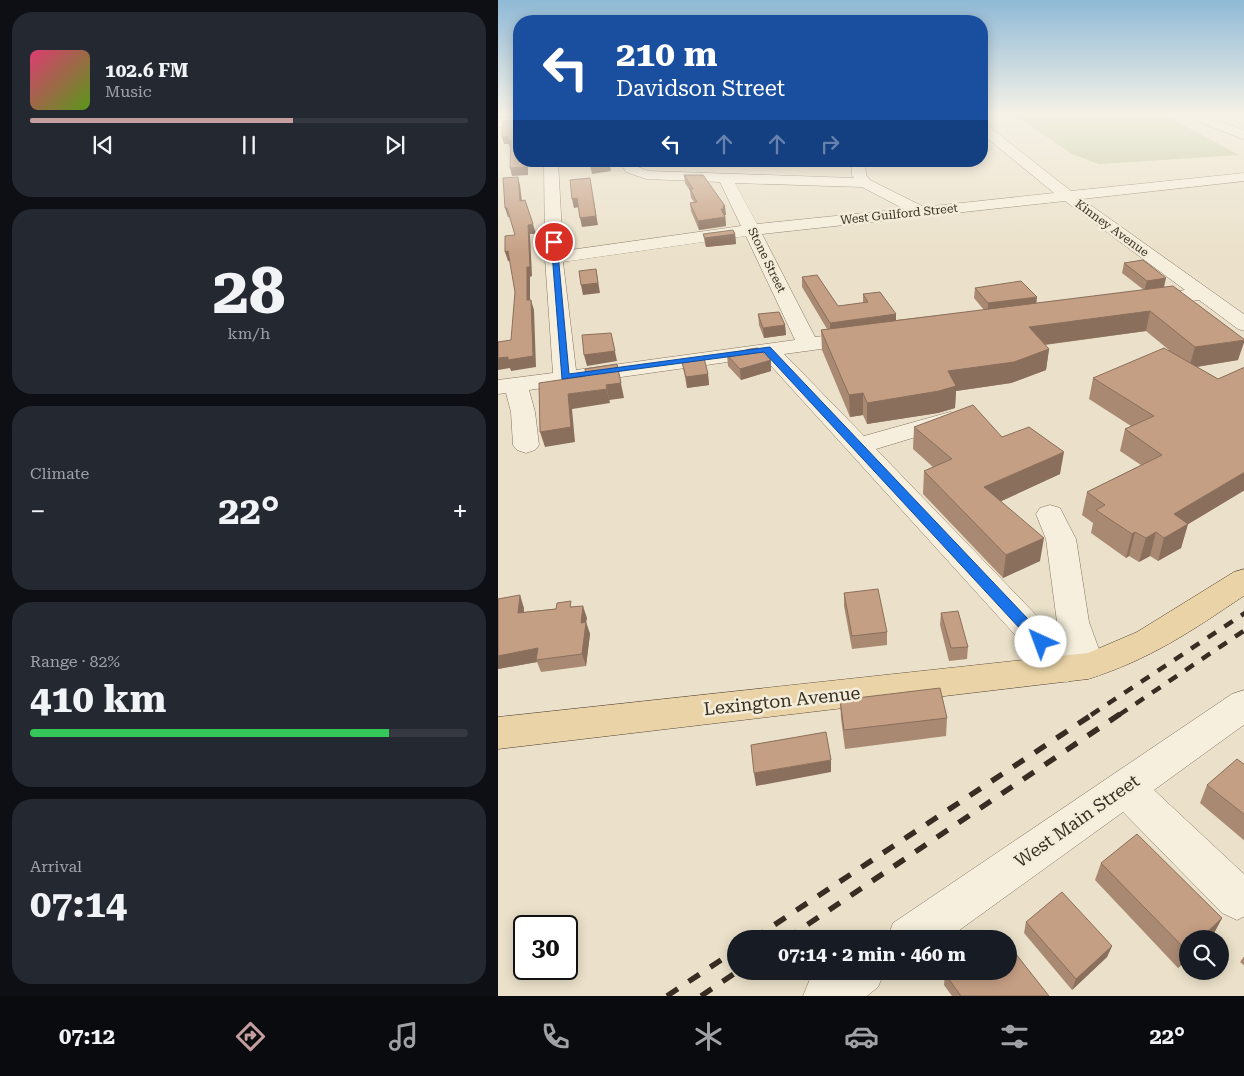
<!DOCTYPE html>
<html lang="en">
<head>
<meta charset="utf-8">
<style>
  :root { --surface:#171b24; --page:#242831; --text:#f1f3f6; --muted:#9ea1a6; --line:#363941; --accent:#c59ea0 }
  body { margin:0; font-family:"Roboto Serif",serif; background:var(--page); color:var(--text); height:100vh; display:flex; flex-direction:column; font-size:19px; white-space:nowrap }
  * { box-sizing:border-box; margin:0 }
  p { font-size:16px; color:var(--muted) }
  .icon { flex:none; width:28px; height:28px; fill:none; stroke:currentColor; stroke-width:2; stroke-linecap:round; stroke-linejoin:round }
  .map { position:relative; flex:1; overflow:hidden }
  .panel { display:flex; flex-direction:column; gap:12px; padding:12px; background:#0d0f14; width:498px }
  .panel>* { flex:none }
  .hud { position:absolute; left:15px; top:15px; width:475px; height:152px; border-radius:20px; box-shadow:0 2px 12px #0003; background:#1a4fa0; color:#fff; overflow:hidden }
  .buttons { position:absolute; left:681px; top:930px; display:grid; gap:10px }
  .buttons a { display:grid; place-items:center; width:50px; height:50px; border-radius:50%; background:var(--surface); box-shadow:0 2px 12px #0003; font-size:25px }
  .speed { position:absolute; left:15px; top:915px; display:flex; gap:10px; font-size:25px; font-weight:700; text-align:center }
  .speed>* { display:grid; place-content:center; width:65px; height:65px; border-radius:50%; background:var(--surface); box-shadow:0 2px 12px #0003; line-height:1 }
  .speed .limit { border:2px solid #111; border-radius:8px; background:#fff; color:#111 }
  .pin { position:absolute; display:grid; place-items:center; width:42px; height:42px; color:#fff; margin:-21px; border:2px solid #fff; border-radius:50%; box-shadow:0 1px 5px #0007 }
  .me { position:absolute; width:55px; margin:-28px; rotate:317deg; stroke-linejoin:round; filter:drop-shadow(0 0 4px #0008) }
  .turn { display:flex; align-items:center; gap:18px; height:105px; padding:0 20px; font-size:22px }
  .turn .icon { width:65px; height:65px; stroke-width:2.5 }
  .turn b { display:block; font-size:35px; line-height:42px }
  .lanes { display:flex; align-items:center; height:48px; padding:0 20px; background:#0003; justify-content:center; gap:25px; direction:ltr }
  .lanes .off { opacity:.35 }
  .big { font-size:38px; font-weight:700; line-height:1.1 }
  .panel .tile { flex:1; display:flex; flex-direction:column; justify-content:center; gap:8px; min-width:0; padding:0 18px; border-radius:20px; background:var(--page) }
  .panel .dial { align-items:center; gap:0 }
  .dial b { font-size:65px; line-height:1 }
  .song { display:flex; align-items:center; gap:15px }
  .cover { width:60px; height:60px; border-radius:8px; background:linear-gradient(135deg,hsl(340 70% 55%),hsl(90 70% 35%)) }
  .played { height:5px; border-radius:2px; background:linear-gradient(90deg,var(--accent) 60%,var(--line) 60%) }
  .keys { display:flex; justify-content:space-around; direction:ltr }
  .heat { display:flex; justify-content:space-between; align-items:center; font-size:28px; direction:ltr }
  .charge { height:8px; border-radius:4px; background:linear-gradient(90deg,#34c759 82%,var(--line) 0) }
  .trip { position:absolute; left:229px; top:930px; width:290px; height:50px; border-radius:25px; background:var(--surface); box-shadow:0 2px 12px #0003; font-weight:700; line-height:50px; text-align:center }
  .tabs { display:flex; height:80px; justify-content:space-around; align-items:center; background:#090b0e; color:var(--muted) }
  .tabs .icon { width:35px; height:35px }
  .tabs .on { color:var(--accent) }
  .tabs b { font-size:22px; color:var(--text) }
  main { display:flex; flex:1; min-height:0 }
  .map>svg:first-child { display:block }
</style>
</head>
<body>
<main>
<section class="panel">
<div class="tile">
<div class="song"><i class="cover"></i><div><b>102.6 FM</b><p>Music</p></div></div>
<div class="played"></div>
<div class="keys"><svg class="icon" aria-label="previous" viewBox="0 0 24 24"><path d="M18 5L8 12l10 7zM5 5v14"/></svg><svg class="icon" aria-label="pause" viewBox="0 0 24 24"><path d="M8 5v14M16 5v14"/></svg><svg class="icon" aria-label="next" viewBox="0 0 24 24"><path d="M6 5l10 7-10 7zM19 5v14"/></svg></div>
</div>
<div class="tile dial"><b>28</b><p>km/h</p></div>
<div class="tile"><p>Climate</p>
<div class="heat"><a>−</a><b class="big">22°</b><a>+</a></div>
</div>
<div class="tile"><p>Range · 82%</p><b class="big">410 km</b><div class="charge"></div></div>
<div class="tile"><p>Arrival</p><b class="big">07:14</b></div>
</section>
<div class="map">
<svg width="747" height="996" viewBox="0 0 747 996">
  <rect width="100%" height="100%" fill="#ebe1ca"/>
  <polygon fill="#c4c89f" points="517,115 667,115 741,155 601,164 574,154"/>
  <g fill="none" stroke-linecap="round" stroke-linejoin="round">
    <g stroke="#867460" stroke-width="1">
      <g id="minor">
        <polygon points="690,115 706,115 747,131 747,140 692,118"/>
        <polygon points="21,117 21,125 0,127 0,119"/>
        <path d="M484 124 489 125 573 191 747 173V181L584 199 747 315V331L740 329 701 300 651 307 644 305 641 301 644 297 687 290 567 201 264 234 317 337 360 332 367 334 371 338 367 342 360 344 286 354 366 436 452 412 461 414 464 419 461 424 378 449 566 644 559 622 548 539 538 514 542 508 552 505 562 508 578 539 591 622 607 666 602 675 590 679 582 677 569 682 557 679 265 357 31 390 37 412 41 445 37 450 28 453 19 450 15 445 13 412 8 393 0 394V380L55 373 47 258 46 161H60L65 251 243 226 222 182 148 179 128 172 121 161H135L138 166 150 171 356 178 354 175 353 161H367L368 175 372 180 426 207 556 193 484 134ZM237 183 364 187 406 209 259 224ZM248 236 297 340 78 370 65 262Z"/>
        <polygon points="747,690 747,724 656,790 747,875 747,916 739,920 724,913 625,812 449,939 389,939 395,923 734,694"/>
        <polygon points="324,971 387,971 380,987 369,996 305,996 312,979"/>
      </g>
    </g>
    <g stroke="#554334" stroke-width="1">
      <path id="major" d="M747 569V595C694 631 651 660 590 679L0 749V717L590 653 639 632 736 572Z"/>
    </g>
    <use href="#minor" fill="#f6efdd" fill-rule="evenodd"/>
    <use href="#major" fill="#ead4a7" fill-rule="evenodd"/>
    <g stroke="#382d22" stroke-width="4.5" stroke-dasharray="10 10" stroke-linecap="butt">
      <polyline points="593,715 747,613"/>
      <polyline points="621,715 747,630"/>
    </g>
    <g stroke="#382d22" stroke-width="5.5" stroke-dasharray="13 13" stroke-linecap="butt">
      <polyline points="255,939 595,714"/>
      <polyline points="288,939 622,714"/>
      <polyline points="169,996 238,950"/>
      <polyline points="203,996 240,971"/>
    </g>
  </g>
  <g fill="#a98972">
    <polygon points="186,175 228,215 227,215 228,226 201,230 193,211 192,203 196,202 193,198 192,191 187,183"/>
    <polygon points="205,234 237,234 238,244 208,247 207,244"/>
    <polygon points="626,263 666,287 740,360 699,367 720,379 747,367 747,490 690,524 683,548 660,561 652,556 641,562 631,556 628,558 593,533 595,523 584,515 589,492 643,465 622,451 627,429 633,426 591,399 595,378 671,350 648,331 547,345 551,349 548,370 513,383 458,391 457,408 440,413 369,424 365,415 352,417 324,350 323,330 329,329 304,287 304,277 340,306 365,303 365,294 398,314 398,320 486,310 476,298 477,288 538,303 646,290 624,273"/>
    <polygon points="260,314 287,325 288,335 266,338 261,325"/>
    <polygon points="229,355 273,371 243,380 230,366"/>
    <polygon points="184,362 210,374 211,385 189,388"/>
    <polygon points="416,427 504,437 562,474 503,501 542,561 505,578 425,494 426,471 435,467 415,449"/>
    <polygon points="346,593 389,632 389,645 354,649 346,606"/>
    <polygon points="0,599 26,608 26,612 74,607 89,618 88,622 92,634 88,666 43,672 39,662 0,669"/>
    <polygon points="443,613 470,647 469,659 451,661 442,625"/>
    <polygon points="342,700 449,718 448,736 347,749 343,718"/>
    <polygon points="747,765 747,841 702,803 709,785"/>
    <polygon points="603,863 724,918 715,935 711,939 690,939 690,958 680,968 597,880"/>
    <polygon points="528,922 614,946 609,957 574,990 526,933"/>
    <polygon points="747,955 747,966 742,962"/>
    <polygon points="447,974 551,996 454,996 446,985"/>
  </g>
  <g fill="#8a6f5c">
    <polygon points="10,136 13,140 12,148 11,144 6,144 4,137"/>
    <polygon points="28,161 30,161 30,175 14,176 12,168"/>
    <polygon points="111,162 113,171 94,174 92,165"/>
    <polygon points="20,177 22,185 25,210 22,201"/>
    <polygon points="93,186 100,225 84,227 82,218"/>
    <polygon points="79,198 81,207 76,208 74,199"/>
    <polygon points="225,206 227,206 228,215 227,215 228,226 201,230 200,221 223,209"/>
    <polygon points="7,208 9,208 11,217 10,217"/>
    <polygon points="35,224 38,234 32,234 34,276 32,277 32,310 29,300 29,267 30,225"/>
    <polygon points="237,234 238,244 208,247 207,238"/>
    <polygon points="10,251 13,261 10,261 7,252"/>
    <polygon points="98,269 102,293 85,295 83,285"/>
    <polygon points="668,278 666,287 646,291 649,281"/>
    <polygon points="539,297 538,307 490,313 490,303"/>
    <polygon points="33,300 36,310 38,367 13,371 12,368 0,370 0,358 10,357"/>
    <polygon points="652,311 648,331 528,347 531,327"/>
    <polygon points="398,314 398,325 332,333 332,323"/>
    <polygon points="287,325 288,335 266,338 265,328"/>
    <polygon points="113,333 119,361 89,366 86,355"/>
    <polygon points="747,340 740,360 691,368 697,347"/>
    <polygon points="551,349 548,370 513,383 458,391 457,408 440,413 369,424 369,403 450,371"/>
    <polygon points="273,360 273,371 243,380 242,369"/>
    <polygon points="119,364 126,398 111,400 108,385"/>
    <polygon points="210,374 211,385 189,388 188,377"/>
    <polygon points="109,389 112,403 74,409 77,442 47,447 42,432 70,394"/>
    <polygon points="365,393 365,415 352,417 351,395"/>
    <polygon points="566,452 562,474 484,510 486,487"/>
    <polygon points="747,472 747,490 687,526 690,524 683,548 660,561 666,538 676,514"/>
    <polygon points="637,532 631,556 628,558 634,534"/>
    <polygon points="658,532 652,556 641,562 648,538"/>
    <polygon points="546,538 542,561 505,578 508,555"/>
    <polygon points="22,595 26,608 24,626 20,613"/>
    <polygon points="85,606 89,618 88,622 92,634 88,666 84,654 83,623"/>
    <polygon points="40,648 38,660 39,662 0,669 0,656"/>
    <polygon points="333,760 333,772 258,786 256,773"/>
    <polygon points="724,918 715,935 711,939 702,939"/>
    <polygon points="614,946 609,957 574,990 578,979"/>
    <polygon points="690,950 690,958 680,968 689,951"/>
  </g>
  <g fill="#c59f84" stroke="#8a6f5c">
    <polygon points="21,115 21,161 28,161 28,167 12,168 13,140 10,141 10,136 4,137 5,121 21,119"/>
    <polygon points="91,161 111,161 111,162 92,165"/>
    <polygon points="186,175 205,175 227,206 225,206 226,209 223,209 227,217 200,221 192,203 199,202 192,189 195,189"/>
    <polygon points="20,177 22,201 27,200 35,224 30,225 32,267 29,267 29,300 33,300 35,356 10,360 10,357 0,358 0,342 13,340 17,292 10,251 7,252 7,236 17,235 9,208 7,208 5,178"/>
    <polygon points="92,178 98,216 82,218 79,198 74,199 72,180"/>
    <polygon points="235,230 237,234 207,238 205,234"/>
    <polygon points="645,260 668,278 649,281 626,263"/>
    <polygon points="98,269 100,283 83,285 81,271"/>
    <polygon points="319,275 340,306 370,302 365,294 382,292 398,314 332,323 304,277"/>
    <polygon points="523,281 539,297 490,303 477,288"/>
    <polygon points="675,286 747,340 697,347 652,311 531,327 551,349 516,362 450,371 458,386 441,391 369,403 365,393 351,395 323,330"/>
    <polygon points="281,312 287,325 265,328 260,314"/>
    <polygon points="113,333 117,351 86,355 84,335"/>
    <polygon points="260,348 273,360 242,369 229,355 252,349"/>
    <polygon points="666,348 720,379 747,367 747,472 676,514 690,524 666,538 658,532 648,538 637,532 634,534 598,510 607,505 589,492 664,455 627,429 656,416 595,378"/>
    <polygon points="206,358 210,374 188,377 184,362"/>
    <polygon points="119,364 123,383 108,385 109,389 70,394 73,427 42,432 41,383 88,376 87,369"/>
    <polygon points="475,405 504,437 531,427 566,452 486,487 546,538 508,555 426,471 454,459 416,427"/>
    <polygon points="380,589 389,632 354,636 346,593"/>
    <polygon points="22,595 20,613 58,609 59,603 73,601 72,607 85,606 83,623 88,622 84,654 38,660 40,648 0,656 0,599"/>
    <polygon points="460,611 470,647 453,648 443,613"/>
    <polygon points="442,688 449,718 346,730 342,700"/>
    <polygon points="328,732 333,760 256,773 253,745"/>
    <polygon points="739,759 747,765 747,815 709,785"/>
    <polygon points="639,834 724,918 702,939 690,939 690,950 689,951 603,863"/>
    <polygon points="564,892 614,946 578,979 528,922"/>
    <polygon points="501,933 506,939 493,939"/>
    <polygon points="510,944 551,996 463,996 447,974 450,971 510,971"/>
  </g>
  <linearGradient id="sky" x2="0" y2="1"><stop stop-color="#8fb9d6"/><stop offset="0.45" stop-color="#f6f2e7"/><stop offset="1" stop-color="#f6f2e7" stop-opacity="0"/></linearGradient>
  <rect width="747" height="254" fill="url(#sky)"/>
  <polygon fill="#1a73e8" stroke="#114b97" points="53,240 59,242 71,374 272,347 548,638 550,642 548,646 543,647 538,646 266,352 64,379"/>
  <g text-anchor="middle" stroke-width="5" stroke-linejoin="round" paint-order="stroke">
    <g font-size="12" fill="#382d22" stroke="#f3ecd9">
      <text transform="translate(401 214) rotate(-6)" y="4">West Guilford Street</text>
      <text transform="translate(614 228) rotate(36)" y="4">Kinney Avenue</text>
      <text transform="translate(269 260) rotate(64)" y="4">Stone Street</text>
    </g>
    <g font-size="18" fill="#382d22" stroke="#f3ecd9">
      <text transform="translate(284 701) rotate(-6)" y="6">Lexington Avenue</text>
      <text transform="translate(579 821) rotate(-35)" y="6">West Main Street</text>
    </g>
  </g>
</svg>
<div class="buttons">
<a><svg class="icon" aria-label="search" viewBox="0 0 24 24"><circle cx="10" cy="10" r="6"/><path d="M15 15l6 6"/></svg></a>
</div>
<div class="speed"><div class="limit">30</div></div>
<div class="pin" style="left:56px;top:242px;background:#d93025"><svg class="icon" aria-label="arrive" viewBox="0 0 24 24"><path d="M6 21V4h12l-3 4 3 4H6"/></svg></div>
<svg class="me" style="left:543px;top:642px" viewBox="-20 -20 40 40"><circle r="19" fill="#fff"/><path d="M0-13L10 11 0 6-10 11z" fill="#1a73e8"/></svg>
<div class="trip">07:14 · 2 min · 460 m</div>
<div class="hud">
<div class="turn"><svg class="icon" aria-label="left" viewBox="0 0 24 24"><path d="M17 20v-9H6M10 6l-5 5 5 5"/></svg><div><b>210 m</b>Davidson Street</div></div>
<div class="lanes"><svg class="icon" aria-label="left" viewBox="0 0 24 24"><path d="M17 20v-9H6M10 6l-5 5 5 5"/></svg><svg class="icon off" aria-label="ahead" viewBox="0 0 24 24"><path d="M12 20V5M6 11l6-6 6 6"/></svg><svg class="icon off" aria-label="ahead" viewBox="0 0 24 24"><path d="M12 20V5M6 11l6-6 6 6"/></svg><svg class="icon off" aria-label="right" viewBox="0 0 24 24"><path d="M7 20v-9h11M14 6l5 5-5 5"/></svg></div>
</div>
</div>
</main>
<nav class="tabs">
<b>07:12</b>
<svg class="icon on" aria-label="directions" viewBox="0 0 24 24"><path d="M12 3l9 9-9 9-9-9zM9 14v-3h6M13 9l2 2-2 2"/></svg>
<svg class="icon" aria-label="music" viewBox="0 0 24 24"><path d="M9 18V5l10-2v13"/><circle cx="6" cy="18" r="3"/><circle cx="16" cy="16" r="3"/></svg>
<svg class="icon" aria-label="phone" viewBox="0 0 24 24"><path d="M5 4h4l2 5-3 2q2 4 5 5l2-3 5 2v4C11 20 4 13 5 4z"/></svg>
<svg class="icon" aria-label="climate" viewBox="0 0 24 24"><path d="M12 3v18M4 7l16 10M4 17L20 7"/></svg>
<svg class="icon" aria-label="car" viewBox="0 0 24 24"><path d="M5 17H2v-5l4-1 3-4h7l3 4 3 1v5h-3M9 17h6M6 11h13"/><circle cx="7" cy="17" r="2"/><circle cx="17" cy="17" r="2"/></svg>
<svg class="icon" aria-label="filters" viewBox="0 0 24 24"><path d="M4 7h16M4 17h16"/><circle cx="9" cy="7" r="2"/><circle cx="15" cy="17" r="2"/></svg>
<b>22°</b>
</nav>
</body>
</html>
